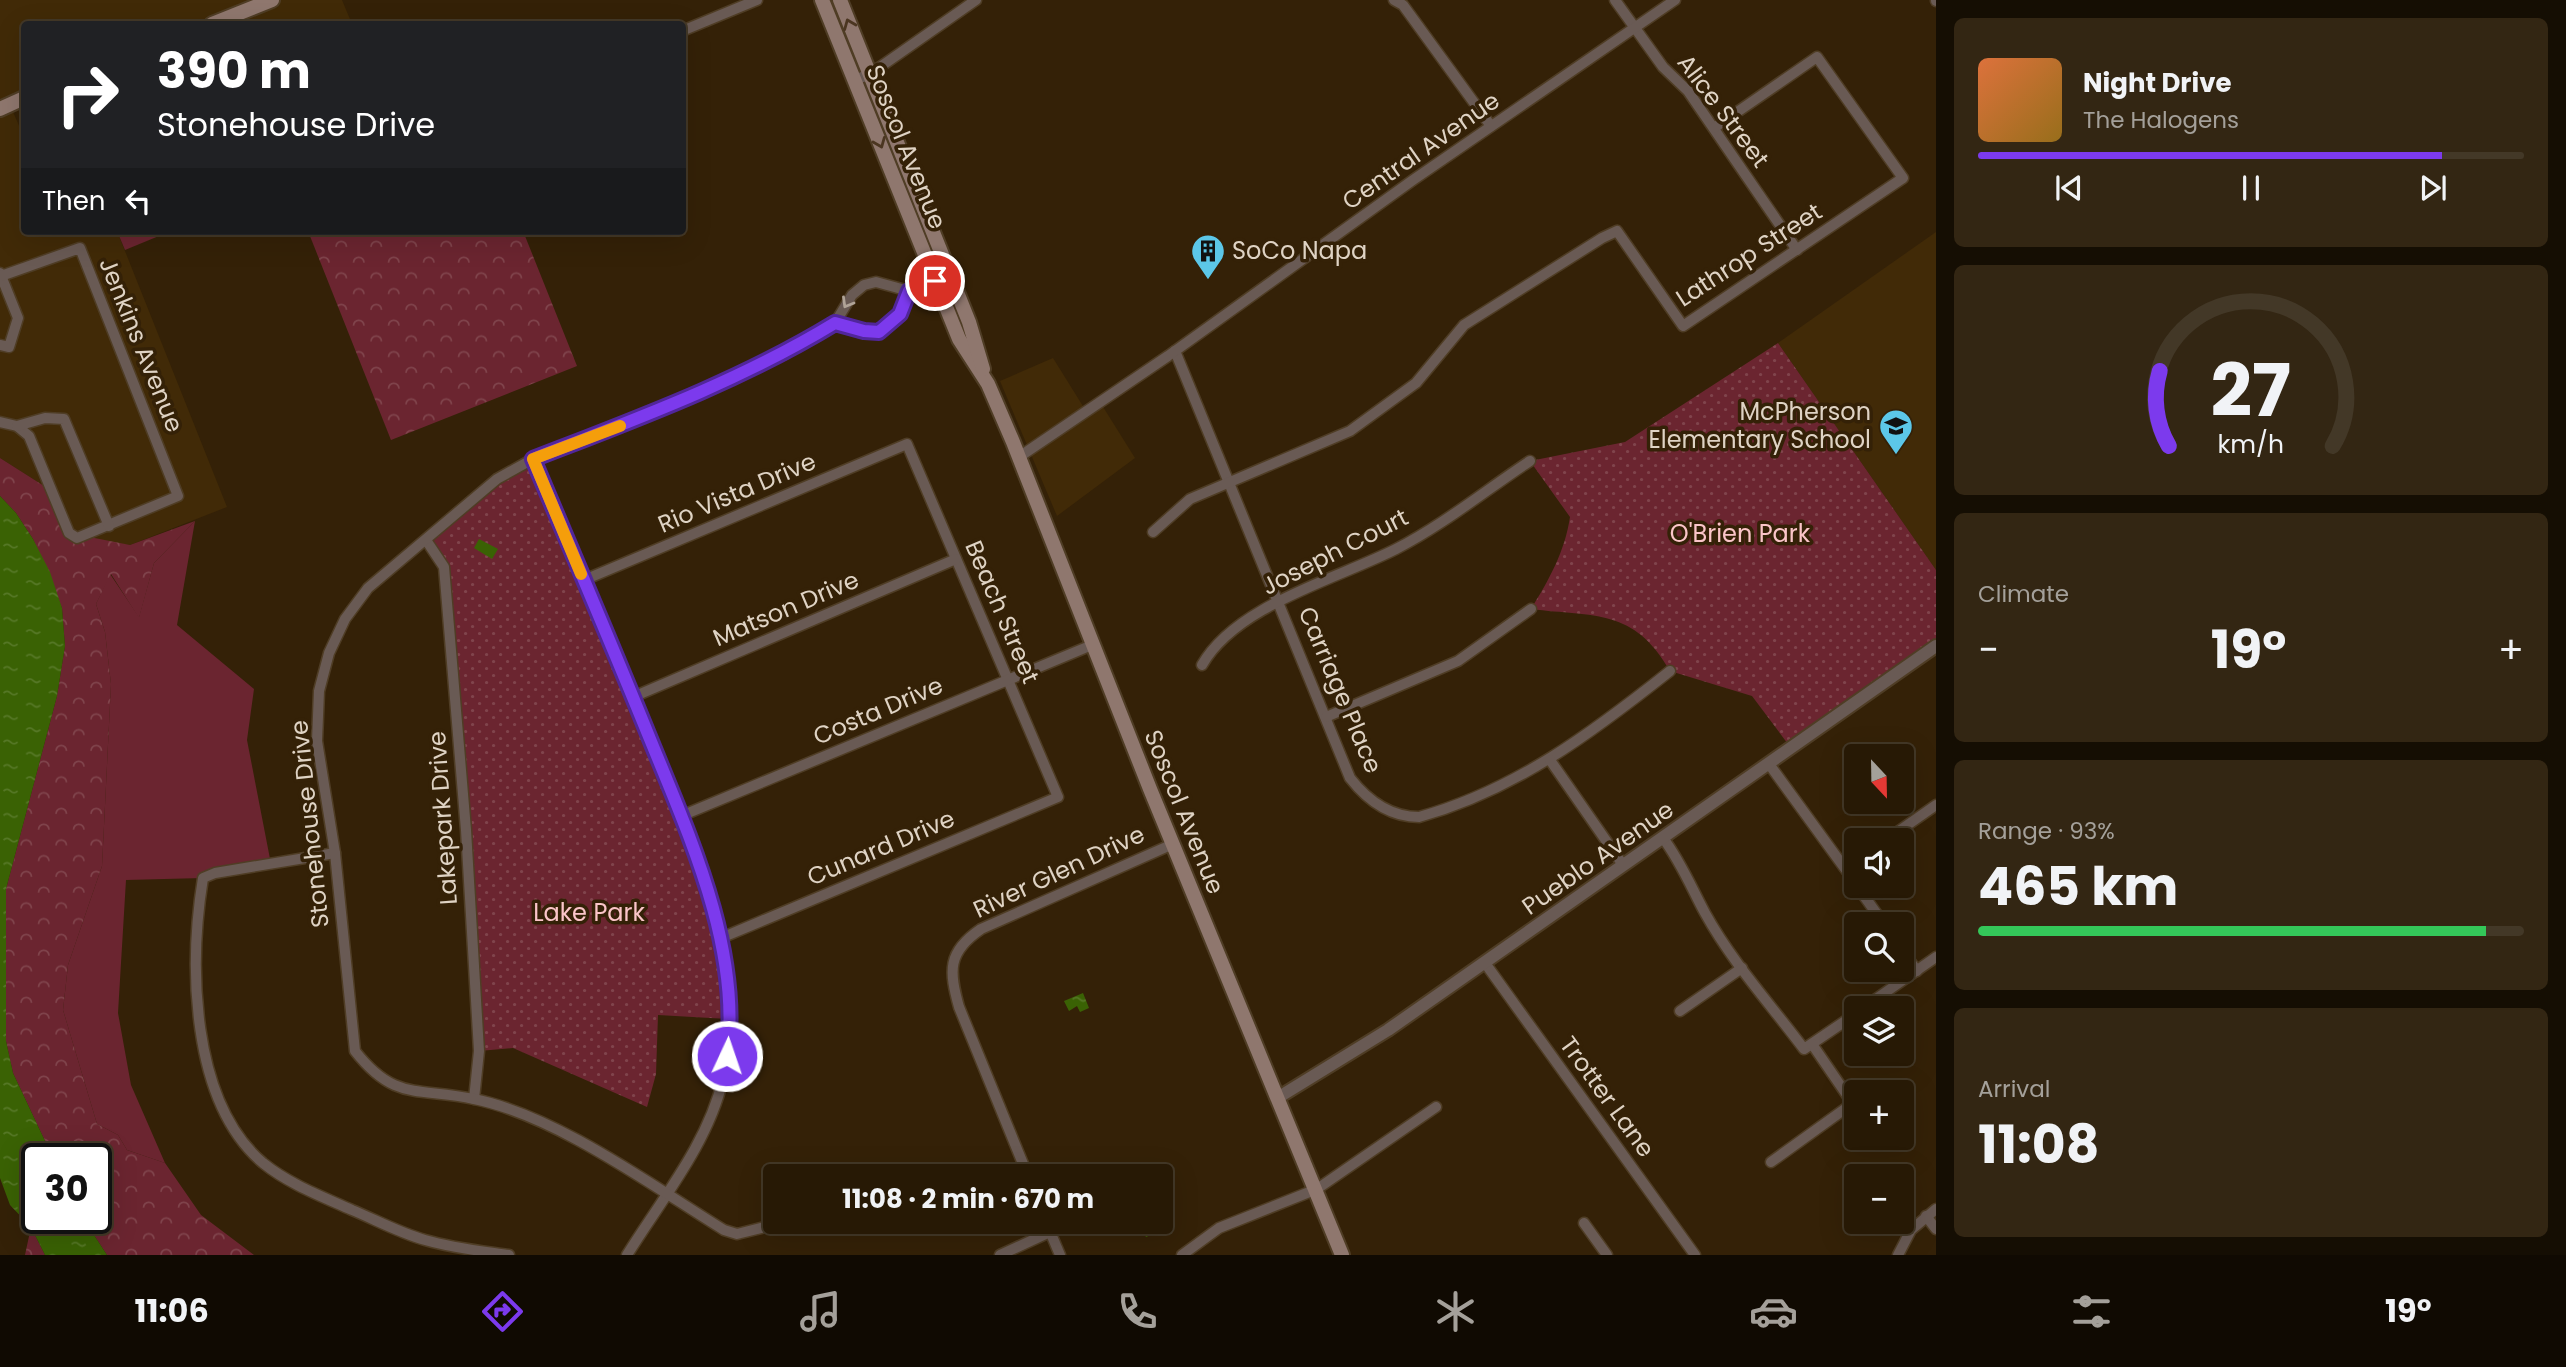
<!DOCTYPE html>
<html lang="en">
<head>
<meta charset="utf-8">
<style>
  :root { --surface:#271905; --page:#332613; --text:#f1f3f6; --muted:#a4a09a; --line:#433827; --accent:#7c3aed }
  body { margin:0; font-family:Poppins,sans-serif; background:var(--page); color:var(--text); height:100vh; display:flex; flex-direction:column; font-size:26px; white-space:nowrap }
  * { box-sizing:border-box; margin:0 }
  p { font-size:23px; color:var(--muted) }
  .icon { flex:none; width:38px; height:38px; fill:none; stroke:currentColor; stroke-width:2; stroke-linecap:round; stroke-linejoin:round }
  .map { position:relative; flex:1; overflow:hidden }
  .sheet { display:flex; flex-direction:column; gap:18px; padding:18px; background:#150e03; width:630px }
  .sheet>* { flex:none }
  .top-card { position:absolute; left:21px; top:21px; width:665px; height:214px; border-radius:7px; box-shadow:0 7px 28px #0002,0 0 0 2px var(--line); background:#202124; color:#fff; overflow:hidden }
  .needle { width:46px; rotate:158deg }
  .controls { position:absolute; left:1844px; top:744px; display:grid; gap:14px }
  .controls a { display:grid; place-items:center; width:70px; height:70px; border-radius:7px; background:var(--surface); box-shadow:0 7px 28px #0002,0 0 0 2px var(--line); font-size:35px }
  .speed { position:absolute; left:21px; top:1143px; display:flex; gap:14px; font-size:35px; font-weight:700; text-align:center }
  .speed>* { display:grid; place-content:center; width:91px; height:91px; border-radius:50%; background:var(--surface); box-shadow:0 7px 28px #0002,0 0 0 2px var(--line); line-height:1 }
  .speed .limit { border:4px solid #111; border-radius:10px; background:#fff; color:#111 }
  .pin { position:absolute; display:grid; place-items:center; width:60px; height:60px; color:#fff; margin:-30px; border:4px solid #fff; border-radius:50%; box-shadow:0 2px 7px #0007 }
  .me { position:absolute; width:77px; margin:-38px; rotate:3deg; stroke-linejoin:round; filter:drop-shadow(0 0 5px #0008) }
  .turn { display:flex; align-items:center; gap:24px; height:147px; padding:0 21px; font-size:32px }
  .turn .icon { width:91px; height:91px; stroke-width:2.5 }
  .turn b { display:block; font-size:49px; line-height:60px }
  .then { display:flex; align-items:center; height:66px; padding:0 21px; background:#0003; gap:14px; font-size:26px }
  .big { font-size:52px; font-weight:700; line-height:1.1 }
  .sheet .tile { flex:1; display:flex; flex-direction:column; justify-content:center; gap:10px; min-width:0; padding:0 24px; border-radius:10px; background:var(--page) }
  .sheet .dial { align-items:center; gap:0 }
  .dial svg { height:182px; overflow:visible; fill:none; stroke:var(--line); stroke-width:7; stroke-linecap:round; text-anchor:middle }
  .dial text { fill:var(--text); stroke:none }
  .song { display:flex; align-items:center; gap:21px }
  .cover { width:84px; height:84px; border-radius:10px; background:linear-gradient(135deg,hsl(20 70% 55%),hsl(40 70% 35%)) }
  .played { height:7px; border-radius:4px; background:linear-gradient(90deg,var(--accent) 85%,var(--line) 85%) }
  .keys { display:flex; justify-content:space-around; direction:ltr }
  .heat { display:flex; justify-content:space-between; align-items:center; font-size:38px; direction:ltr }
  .charge { height:10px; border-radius:5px; background:linear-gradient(90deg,#34c759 93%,var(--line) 0) }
  .trip { position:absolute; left:763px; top:1164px; width:410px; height:70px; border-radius:7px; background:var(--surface); box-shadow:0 7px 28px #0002,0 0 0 2px var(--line); font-weight:700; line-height:70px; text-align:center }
  .dock { display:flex; height:112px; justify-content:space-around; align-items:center; background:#100a02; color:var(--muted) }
  .dock .icon { width:49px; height:49px }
  .dock .on { color:var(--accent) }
  .dock b { font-size:32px; color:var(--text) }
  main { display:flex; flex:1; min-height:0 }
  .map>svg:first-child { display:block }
</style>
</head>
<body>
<main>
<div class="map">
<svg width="1936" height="1255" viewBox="0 0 1936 1255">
  <defs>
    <pattern id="forest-crowns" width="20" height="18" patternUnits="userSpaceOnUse" patternTransform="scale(1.75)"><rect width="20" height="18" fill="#6b2530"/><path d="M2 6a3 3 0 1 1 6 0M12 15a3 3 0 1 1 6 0" fill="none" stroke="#80444c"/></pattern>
    <pattern id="park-dots" width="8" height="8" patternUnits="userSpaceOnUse" patternTransform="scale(1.75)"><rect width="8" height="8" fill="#6b2530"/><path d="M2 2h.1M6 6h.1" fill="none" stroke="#80444c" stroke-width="1.8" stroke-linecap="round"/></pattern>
    <pattern id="water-ripples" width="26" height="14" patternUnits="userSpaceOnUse" patternTransform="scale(1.75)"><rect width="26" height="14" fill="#3a6204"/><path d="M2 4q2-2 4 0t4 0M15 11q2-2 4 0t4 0" fill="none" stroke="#567827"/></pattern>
  </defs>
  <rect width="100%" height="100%" fill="#342107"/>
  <g fill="#412a07">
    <polygon points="0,0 342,0 352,24 231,24 228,18 212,24 24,24 24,98 10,105 24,137 24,231 117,231 227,507 130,545 77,538 52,491 0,458"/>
    <polygon points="1936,232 1936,570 1778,343"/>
    <polygon points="1053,358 1086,411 1100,402 1135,458 1057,516 1000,381"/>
  </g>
  <g fill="#6b2530">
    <polygon points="117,231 171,231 125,250"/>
    <polygon points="195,521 177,625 254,689 247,740 271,864 203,878 126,880 118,1013 131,1085 165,1163 127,1150 118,1135 97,1124 63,1010 68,965 102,866 111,684 105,632 96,604 110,574 139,617 154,563"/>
  </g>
  <g fill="url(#forest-crowns)">
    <polygon points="308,231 523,231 577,366 391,440"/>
    <polygon points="0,458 52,491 69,533 130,545 195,521 154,563 139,618 111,574 96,604 105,632 111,684 102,866 68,965 63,1010 97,1124 118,1135 127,1150 165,1163 201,1215 254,1255 107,1255 83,1218 96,1218 96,1158 53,1158 13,1073 6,1041 6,889 57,696 65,646 62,608 33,539 16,513 0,496"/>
    <polygon points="31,1227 45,1255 25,1255"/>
  </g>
  <g fill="url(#park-dots)">
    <path d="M1778 343 1936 570V646L1791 748 1752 696 1670 671C1634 608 1595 617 1531 609 1549 580 1565 551 1570 517L1530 461 1625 442Z"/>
    <polygon points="533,459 633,697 721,938 728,1019 658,1015 656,1074 647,1107 513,1048 479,1051 444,568 426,540 497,479"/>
  </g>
  <g fill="url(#water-ripples)">
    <polygon points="0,496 16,513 33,539 50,572 62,608 65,646 57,696 6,889 6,1041 13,1073 53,1158 37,1158 37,1218 83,1218 107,1255 45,1255 31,1227 10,1205 0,1178"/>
    <polygon points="479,539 498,549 492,559 474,548"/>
    <polygon points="1083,993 1089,1008 1080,1012 1077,1006 1069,1011 1064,1001"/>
    <polygon points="1160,1220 1164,1229 1146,1237 1141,1227"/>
  </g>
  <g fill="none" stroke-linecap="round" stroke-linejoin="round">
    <g stroke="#4f3d25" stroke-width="13">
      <g id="minor">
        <polyline points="1394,0 1403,5 1491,126"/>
        <polyline points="1615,0 1663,67 1688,91 1797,250"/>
        <polyline points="1936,0 1936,1"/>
        <polyline points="682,31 757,0"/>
        <polyline points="855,80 870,74 976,0"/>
        <polyline points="0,273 18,318 9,347 0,345"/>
        <polyline points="835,323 865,331 879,332 900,314 909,291"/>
        <path d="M1175 351 1350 778C1368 801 1390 817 1419 817 1516 790 1593 732 1670 671"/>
        <polyline points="0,422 17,426 29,436 69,533 77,538 178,496 80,248 1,276"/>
        <polyline points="17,426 45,418 64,419 109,526"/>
        <polyline points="1019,457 1168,356 1413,180 1675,0"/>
        <path d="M533 459C570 547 608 635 643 723 685 826 750 966 723 1079 708 1144 661 1200 627 1255"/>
        <polyline points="1153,532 1190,499 1350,431 1416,383 1464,325 1602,238 1617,231 1683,326 1903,178 1817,57 1714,128"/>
        <polyline points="426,540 444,567 466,830 479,1051 474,1099"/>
        <polyline points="584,580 907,444 1058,797 721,938"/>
        <path d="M1202 665C1236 605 1337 579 1396 549 1443 525 1486 490 1530 461"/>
        <polyline points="633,697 956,559"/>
        <polyline points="1326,717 1458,661 1531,609"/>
        <polyline points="1550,760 1623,865"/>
        <polyline points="1769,764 1857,885"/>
        <polyline points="681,816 1092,645"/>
        <path d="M1663 838C1681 862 1691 887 1705 913 1732 962 1771 1005 1804 1049L1857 1013"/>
        <polyline points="1886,840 1936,805"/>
        <path d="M335 853 215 873 203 878C189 964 190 1101 263 1163 289 1184 321 1196 352 1210 376 1220 400 1233 425 1240 452 1248 481 1251 509 1255"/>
        <polyline points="1845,868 1857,860"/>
        <polyline points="1857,886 1884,924"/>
        <polyline points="1902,950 1917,971"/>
        <polyline points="1485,963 1695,1255"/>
        <polyline points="1863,1008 1936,957"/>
        <polyline points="1680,1011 1742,968"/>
        <polyline points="1771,1162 1849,1106 1849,1098 1812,1044"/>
        <path d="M1028 1176 959 1007C949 971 947 952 981 929L1173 844"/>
        <polyline points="1926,1216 1936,1229"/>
        <path d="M785 1222 737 1234 724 1230C651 1185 557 1116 474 1099 418 1087 395 1102 355 1051L335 853 317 741 319 691 329 653 345 619 368 588 497 479 533 459 636 419 785 354 835 323 852 295 864 285 876 282 909 291 941 280"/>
        <polyline points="1046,1222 1060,1255"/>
        <polyline points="1584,1223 1607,1255"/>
        <polyline points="1000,1255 1050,1232"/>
        <polyline points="1182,1255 1219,1228 1317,1189 1436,1107"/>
        <polyline points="1898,1255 1911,1230 1936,1209"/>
      </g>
    </g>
    <g stroke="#4f3d25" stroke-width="16">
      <polyline id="tertiary" points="1279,1097 1388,1030 1936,646"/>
    </g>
    <g stroke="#4f3d25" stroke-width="18">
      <g id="secondary">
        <polyline points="822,0 959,339 988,384 1013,442 1150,789 1342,1255"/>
        <polyline points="840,0 969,322 983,369"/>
        <polyline points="212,24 272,0"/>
        <polyline points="0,109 24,98"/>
      </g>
    </g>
    <use href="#minor" stroke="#695a54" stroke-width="10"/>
    <use href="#tertiary" stroke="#695a54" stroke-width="12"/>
    <use href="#secondary" stroke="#8f776e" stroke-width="14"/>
  </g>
  <defs><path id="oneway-chevron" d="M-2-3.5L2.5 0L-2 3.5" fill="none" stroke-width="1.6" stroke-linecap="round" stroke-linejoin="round" transform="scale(1.75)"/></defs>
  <g stroke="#4b3621">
    <use href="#oneway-chevron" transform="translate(849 24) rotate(-112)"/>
    <use href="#oneway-chevron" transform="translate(880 143) rotate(68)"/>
  </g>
  <use stroke="#b0a397" href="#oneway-chevron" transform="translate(847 303) rotate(120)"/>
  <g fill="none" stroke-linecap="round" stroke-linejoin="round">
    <g stroke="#51269a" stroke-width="18">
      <path id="route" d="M727 1056C742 950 689 835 650 739 612 645 572 552 533 459 636 419 740 381 835 323L864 331 879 332 900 314 909 291 935 281"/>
    </g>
    <use href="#route" stroke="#7c3aed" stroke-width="12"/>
    <polyline stroke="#f59e0b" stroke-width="12" points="581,574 533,459 620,426"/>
  </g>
  <defs>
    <g id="building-pin" transform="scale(1.75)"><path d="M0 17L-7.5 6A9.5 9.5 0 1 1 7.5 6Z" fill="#5cc7e8" stroke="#342107"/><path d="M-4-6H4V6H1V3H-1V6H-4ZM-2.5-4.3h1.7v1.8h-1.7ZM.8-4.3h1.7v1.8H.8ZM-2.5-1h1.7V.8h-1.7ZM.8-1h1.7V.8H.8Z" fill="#111"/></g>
    <g id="school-pin" transform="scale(1.75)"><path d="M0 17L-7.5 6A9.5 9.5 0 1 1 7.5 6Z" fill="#5cc7e8" stroke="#342107"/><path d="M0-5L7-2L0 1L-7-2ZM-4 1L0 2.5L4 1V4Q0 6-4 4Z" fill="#111"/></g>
  </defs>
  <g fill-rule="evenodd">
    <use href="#building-pin" x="1208" y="251"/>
    <use href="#school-pin" x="1896" y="426"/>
  </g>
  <g text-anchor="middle" stroke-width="7" stroke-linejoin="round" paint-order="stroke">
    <g font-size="24" fill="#dfd3c4" stroke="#342107">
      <text transform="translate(1723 111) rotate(53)" y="8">Alice Street</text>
      <text transform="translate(906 147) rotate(68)" y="8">Soscol Avenue</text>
      <text transform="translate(1421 151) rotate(-35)" y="8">Central Avenue</text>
      <text transform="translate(1749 255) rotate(-33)" y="8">Lathrop Street</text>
      <text transform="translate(141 345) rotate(68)" y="8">Jenkins Avenue</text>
      <text transform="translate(737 493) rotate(-23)" y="8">Rio Vista Drive</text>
      <text transform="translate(1335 552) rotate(-27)" y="8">Joseph Court</text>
      <text transform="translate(786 609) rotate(-23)" y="8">Matson Drive</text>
      <text transform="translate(1002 612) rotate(67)" y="8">Beach Street</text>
      <text transform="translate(1340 690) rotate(67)" y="8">Carriage Place</text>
      <text transform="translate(878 711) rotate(-23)" y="8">Costa Drive</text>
      <text transform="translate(1184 812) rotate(68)" y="8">Soscol Avenue</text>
      <text transform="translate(443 818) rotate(-94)" y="8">Lakepark Drive</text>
      <text transform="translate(310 824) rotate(-96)" y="8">Stonehouse Drive</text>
      <text transform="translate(881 848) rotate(-23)" y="8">Cunard Drive</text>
      <text transform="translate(1598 858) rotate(-35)" y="8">Pueblo Avenue</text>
      <text transform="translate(1059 872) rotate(-25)" y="8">River Glen Drive</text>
      <text transform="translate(1607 1097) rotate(54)" y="8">Trotter Lane</text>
    </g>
    <g font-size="24" fill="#dfd3c4" stroke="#342107" text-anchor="start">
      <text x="1232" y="259">SoCo Napa</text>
      <text x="1871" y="420" text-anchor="end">McPherson<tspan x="1871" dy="28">Elementary School</tspan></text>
    </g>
    <g font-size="24" fill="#fbc5c9" stroke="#342107">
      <text x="1740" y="542">O'Brien Park</text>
      <text x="589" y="921">Lake Park</text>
    </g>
  </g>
</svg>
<div class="controls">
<a><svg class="needle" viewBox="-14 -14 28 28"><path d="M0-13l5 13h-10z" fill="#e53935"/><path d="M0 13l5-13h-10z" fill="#a4a09a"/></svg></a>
<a><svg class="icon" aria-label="sound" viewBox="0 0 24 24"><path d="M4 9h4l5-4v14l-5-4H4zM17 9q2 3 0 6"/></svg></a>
<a><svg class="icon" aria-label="search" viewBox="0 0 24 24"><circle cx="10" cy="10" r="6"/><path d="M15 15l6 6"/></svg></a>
<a><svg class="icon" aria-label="layers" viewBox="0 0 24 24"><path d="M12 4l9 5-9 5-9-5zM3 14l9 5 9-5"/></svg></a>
<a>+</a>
<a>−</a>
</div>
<div class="speed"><div class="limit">30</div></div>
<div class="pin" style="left:935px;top:281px;background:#d93025"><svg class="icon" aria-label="arrive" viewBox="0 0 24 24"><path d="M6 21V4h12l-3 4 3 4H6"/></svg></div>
<svg class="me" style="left:727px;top:1056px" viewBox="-20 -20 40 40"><circle r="17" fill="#7c3aed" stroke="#fff" stroke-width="3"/><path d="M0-11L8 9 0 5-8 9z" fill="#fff"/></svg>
<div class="trip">11:08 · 2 min · 670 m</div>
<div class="top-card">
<div class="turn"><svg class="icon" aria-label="right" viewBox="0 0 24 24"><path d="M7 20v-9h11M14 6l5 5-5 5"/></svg><div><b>390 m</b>Stonehouse Drive</div></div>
<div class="then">Then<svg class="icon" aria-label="left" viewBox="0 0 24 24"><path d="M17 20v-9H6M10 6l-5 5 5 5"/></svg></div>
</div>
</div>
<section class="sheet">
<div class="tile">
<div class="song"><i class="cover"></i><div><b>Night Drive</b><p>The Halogens</p></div></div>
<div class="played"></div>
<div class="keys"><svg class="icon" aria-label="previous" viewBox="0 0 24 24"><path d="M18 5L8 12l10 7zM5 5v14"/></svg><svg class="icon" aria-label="pause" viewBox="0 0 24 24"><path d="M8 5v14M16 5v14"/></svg><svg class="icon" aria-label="next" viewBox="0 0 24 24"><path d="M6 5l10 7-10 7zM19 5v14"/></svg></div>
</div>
<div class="tile dial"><svg viewBox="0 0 100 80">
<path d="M14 69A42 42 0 1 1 86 69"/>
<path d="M14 69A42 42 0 0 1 10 36" stroke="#7c3aed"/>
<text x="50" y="56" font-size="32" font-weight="700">27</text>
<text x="50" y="72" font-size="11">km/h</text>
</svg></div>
<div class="tile"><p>Climate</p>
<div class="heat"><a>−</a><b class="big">19°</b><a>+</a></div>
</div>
<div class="tile"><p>Range · 93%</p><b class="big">465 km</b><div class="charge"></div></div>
<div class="tile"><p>Arrival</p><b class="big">11:08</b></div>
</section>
</main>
<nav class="dock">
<b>11:06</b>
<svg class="icon on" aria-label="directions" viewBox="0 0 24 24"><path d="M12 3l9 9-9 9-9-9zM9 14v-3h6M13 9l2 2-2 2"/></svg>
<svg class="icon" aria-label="music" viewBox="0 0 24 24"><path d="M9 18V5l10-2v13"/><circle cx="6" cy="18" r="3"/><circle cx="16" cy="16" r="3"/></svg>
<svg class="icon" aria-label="phone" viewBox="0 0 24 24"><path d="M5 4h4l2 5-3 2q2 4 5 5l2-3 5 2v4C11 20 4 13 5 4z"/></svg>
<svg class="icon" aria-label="climate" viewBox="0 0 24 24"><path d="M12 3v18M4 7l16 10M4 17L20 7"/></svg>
<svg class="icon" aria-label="car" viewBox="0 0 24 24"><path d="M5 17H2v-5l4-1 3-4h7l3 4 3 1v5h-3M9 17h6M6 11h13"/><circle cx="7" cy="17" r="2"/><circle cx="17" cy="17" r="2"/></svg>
<svg class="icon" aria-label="filters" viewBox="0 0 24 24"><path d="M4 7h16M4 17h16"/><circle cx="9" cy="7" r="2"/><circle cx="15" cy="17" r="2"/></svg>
<b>19°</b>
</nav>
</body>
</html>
